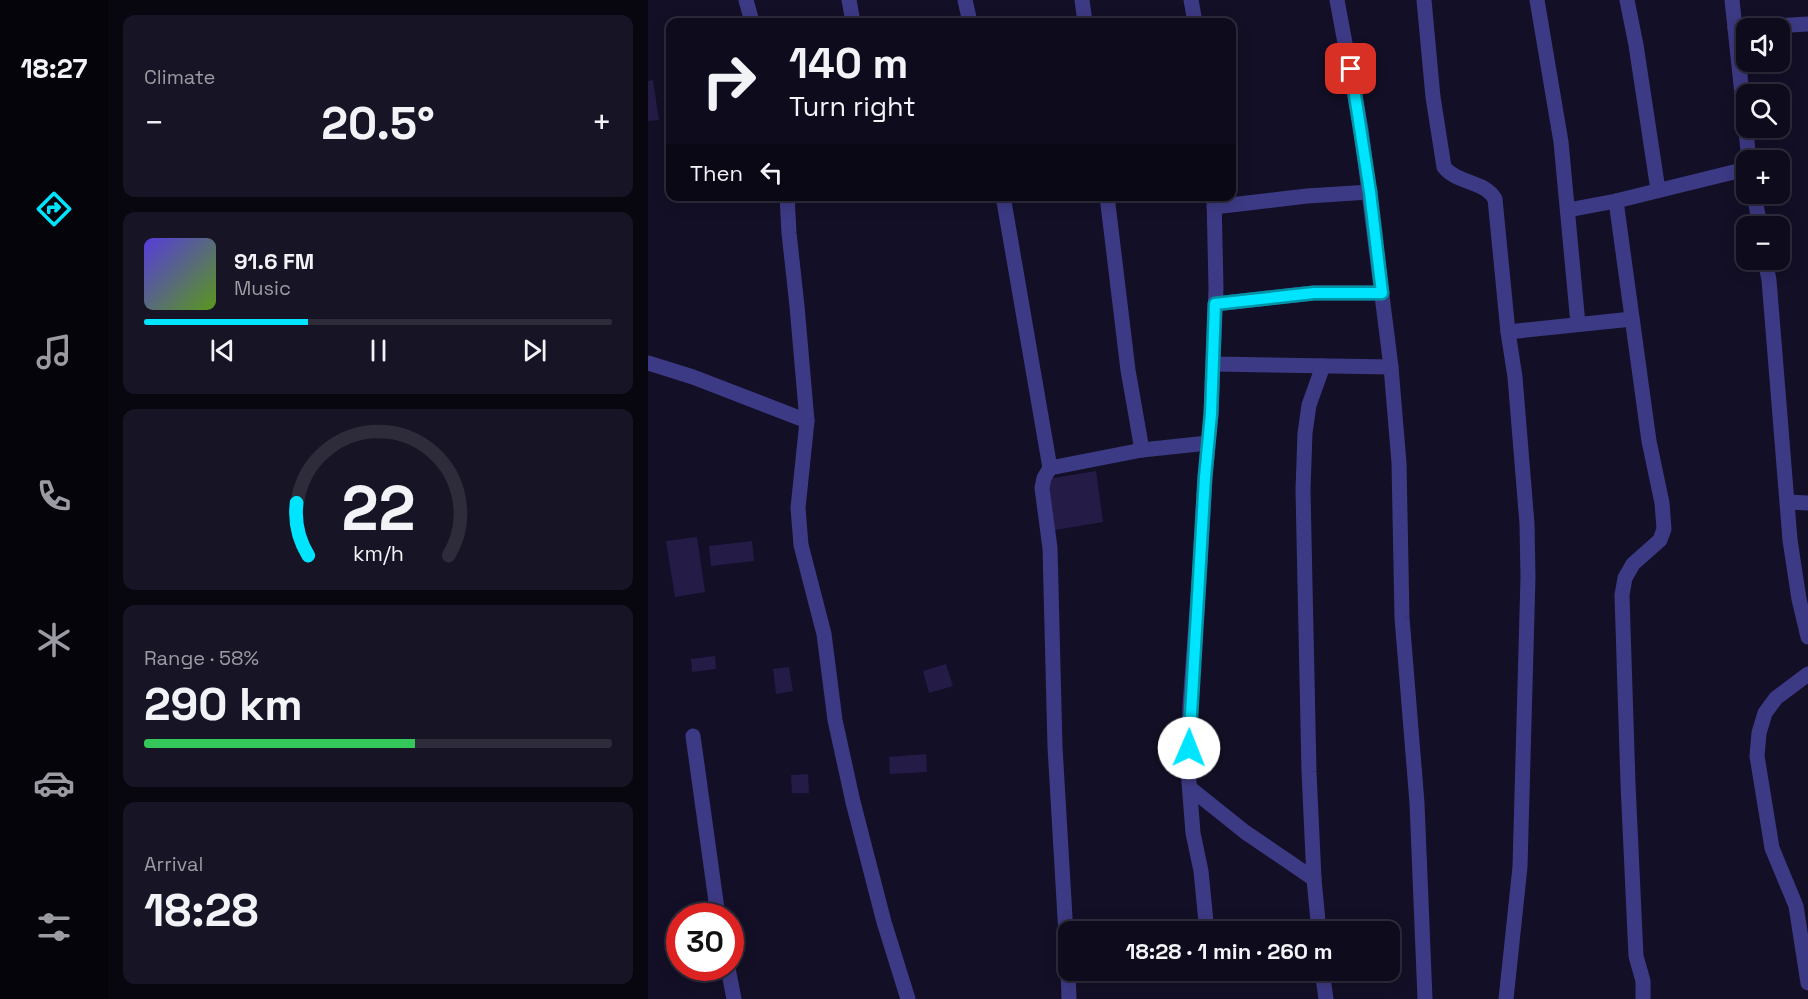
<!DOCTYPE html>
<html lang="en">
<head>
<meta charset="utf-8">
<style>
  :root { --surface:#0e0b1c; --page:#171425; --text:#f1f3f6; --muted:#9b9ba3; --line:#2e2b3b; --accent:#00e5ff }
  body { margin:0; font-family:"Space Grotesk",sans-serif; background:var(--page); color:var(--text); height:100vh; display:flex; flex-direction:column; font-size:22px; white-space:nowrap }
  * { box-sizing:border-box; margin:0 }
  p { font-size:20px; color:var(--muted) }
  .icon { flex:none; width:33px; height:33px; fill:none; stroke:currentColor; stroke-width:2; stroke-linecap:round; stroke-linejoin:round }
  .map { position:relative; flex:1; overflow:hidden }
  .panel { display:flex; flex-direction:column; gap:15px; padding:15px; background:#08060f; width:540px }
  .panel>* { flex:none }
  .banner { position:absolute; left:18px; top:18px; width:570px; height:183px; border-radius:12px; box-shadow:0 3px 15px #0003,0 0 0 2px var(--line); background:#0e0b1c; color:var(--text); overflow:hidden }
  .controls { position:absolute; left:1088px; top:18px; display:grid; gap:12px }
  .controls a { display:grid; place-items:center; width:54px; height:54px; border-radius:12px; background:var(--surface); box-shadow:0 3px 15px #0003,0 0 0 2px var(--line); font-size:30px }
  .speed { position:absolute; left:18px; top:903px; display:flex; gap:12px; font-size:30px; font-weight:700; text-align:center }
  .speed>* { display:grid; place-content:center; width:78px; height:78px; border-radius:50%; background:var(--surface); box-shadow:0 3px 15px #0003,0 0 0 2px var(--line); line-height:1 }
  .speed .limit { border:9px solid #d22; background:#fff; color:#111 }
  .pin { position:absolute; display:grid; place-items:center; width:51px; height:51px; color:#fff; margin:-26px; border-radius:12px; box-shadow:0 3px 9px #0006 }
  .me { position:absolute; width:66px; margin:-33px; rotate:1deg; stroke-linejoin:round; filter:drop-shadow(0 0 4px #0008) }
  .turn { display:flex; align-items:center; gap:21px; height:126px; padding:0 24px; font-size:27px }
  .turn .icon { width:78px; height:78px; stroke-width:2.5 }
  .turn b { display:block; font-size:42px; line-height:51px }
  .then { display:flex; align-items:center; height:57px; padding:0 24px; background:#0003; gap:12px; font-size:22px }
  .big { font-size:45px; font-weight:800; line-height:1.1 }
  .panel .card { flex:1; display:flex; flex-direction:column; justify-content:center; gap:9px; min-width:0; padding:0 21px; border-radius:12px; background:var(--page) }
  .panel .dial { align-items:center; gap:0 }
  .dial svg { height:156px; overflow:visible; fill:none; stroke:var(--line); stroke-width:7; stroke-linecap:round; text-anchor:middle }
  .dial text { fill:var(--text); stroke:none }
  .song { display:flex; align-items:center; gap:18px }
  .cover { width:72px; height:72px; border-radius:9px; background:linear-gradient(135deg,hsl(250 70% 55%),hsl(90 70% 35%)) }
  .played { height:6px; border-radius:3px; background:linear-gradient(90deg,var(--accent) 35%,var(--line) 35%) }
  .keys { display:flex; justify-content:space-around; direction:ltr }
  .heat { display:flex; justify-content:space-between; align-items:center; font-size:33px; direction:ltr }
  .charge { height:9px; border-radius:4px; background:linear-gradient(90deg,#34c759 58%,var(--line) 0) }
  .trip { position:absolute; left:410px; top:921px; width:342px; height:60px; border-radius:12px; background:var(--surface); box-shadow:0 3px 15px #0003,0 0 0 2px var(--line); font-weight:800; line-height:60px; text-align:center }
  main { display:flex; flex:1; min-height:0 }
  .tabs { display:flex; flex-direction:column; width:108px; justify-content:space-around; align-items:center; background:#06040b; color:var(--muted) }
  .tabs .icon { width:42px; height:42px }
  .tabs .current { color:var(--accent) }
  .tabs b { font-size:27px; color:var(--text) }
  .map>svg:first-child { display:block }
</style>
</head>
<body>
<main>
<nav class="tabs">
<b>18:27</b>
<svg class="icon current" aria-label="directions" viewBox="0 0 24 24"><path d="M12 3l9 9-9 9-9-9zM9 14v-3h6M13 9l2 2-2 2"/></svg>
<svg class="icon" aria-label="music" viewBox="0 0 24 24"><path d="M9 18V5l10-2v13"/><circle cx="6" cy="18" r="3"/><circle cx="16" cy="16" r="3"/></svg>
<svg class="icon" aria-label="phone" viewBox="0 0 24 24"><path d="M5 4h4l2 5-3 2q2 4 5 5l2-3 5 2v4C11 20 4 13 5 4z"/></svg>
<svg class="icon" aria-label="climate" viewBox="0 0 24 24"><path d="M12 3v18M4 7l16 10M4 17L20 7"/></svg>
<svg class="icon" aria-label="car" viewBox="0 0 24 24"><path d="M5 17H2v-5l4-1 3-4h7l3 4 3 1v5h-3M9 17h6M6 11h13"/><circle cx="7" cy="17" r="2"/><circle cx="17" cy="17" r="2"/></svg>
<svg class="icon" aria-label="filters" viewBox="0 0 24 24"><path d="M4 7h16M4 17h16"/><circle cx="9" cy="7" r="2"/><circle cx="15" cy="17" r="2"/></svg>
</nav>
<section class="panel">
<div class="card"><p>Climate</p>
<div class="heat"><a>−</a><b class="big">20.5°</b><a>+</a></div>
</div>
<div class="card">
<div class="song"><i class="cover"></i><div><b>91.6 FM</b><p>Music</p></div></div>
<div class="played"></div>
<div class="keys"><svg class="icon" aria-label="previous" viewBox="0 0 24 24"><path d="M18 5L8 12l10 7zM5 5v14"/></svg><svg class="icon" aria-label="pause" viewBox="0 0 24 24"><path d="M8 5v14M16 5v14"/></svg><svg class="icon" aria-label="next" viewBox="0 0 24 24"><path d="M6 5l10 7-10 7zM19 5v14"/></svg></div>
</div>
<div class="card dial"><svg viewBox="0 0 100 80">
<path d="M14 69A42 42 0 1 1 86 69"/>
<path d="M14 69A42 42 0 0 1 8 42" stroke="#00e5ff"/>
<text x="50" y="56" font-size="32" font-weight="700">22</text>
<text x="50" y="72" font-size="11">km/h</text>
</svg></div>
<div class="card"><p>Range · 58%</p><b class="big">290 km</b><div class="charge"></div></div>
<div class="card"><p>Arrival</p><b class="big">18:28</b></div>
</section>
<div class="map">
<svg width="1160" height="999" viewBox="0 0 1160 999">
  <rect width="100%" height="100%" fill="#130f26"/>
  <g fill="#241b47">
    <polygon points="5,80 11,120 0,121 0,81"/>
    <polygon points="448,471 455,522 407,530 400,479"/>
    <polygon points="49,537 57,592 27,597 18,541"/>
    <polygon points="104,541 106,561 63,566 61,546"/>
    <polygon points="67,656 68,669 44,672 43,659"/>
    <polygon points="298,664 305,686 281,693 275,671"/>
    <polygon points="141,667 145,691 128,694 125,669"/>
    <polygon points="278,754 279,772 242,774 241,757"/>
    <polygon points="160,774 161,793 144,793 143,775"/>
  </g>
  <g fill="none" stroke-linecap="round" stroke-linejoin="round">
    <g stroke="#3d3a85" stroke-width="15">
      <polyline points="98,0 104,22"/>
      <polyline points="201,0 205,22"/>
      <polyline points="317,0 322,22"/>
      <polyline points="434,0 437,22"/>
      <polyline points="543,0 547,22"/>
      <polyline points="689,0 713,129 743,367 751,463 754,618 769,803 777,999"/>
      <path d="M776 0 785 97 796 167C809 184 836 180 847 199L860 332 867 377 879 524 880 577 872 867 858 999"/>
      <polyline points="889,0 913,142 930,324"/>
      <polyline points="979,0 988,45 1010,190"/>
      <polyline points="1084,0 1101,160"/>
      <polyline points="1087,28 1160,24"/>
      <polyline points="1106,194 1112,226"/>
      <polyline points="139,196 141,233 149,306 159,421 150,508 153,545 176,634 187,720 205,802 236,922 260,999"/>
      <polyline points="355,196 402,468 396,478 394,488 402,548 407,747 420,969"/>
      <polyline points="459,196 480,370 494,450"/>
      <polyline points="968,201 1001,441 1014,503 1016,529 1012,540 985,564 977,578 974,595 980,784 988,956 995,981 995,999"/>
      <polyline points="566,207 659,196 722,192"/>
      <polyline points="920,210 968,201 1098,169"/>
      <polyline points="1117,260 1121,280 1142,540 1151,599 1160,637"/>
      <polyline points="567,304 665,293 734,293"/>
      <polyline points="860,332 984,319"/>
      <polyline points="0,363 45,377 159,421"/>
      <polyline points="565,364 743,367"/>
      <polyline points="402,468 494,450 560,443"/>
      <polyline points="1140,502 1160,503"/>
      <polyline points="1160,674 1128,698 1117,713 1111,733 1109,756 1124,848 1148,906 1160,983"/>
      <polyline points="45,736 70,916"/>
      <polyline points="542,788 597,832 666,879"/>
      <polyline points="559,932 553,871 545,833 540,770 542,705 551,583 557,477 563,414 568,288 566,196"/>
      <polyline points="671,932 666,879 661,772 655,490 657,433 661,405 675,366"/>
      <polyline points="80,968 86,999"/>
      <polyline points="420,970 421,999"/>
      <polyline points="674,970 678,999"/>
    </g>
  </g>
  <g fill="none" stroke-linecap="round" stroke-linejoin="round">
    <g stroke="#0095a6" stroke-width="15">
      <polyline id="route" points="541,748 557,477 563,414 567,304 666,293 734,293 722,192 703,69"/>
    </g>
    <use href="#route" stroke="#00e5ff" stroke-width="10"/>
  </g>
</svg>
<div class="controls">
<a><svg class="icon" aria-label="sound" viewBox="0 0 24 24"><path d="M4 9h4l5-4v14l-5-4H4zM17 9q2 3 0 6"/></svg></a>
<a><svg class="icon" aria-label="search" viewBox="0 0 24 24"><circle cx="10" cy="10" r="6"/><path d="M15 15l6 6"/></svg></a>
<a>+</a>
<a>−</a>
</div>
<div class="speed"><div class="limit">30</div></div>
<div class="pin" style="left:703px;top:69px;background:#d93025"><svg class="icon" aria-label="arrive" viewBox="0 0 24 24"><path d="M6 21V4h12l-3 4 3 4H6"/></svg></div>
<svg class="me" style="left:541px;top:748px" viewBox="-20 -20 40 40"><circle r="19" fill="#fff"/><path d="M0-13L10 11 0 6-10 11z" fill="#00e5ff"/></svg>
<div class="trip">18:28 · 1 min · 260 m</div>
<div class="banner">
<div class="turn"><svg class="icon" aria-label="right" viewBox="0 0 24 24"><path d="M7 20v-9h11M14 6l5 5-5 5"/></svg><div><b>140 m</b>Turn right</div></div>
<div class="then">Then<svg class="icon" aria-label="left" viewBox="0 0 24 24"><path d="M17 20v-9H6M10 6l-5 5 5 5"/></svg></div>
</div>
</div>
</main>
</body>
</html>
